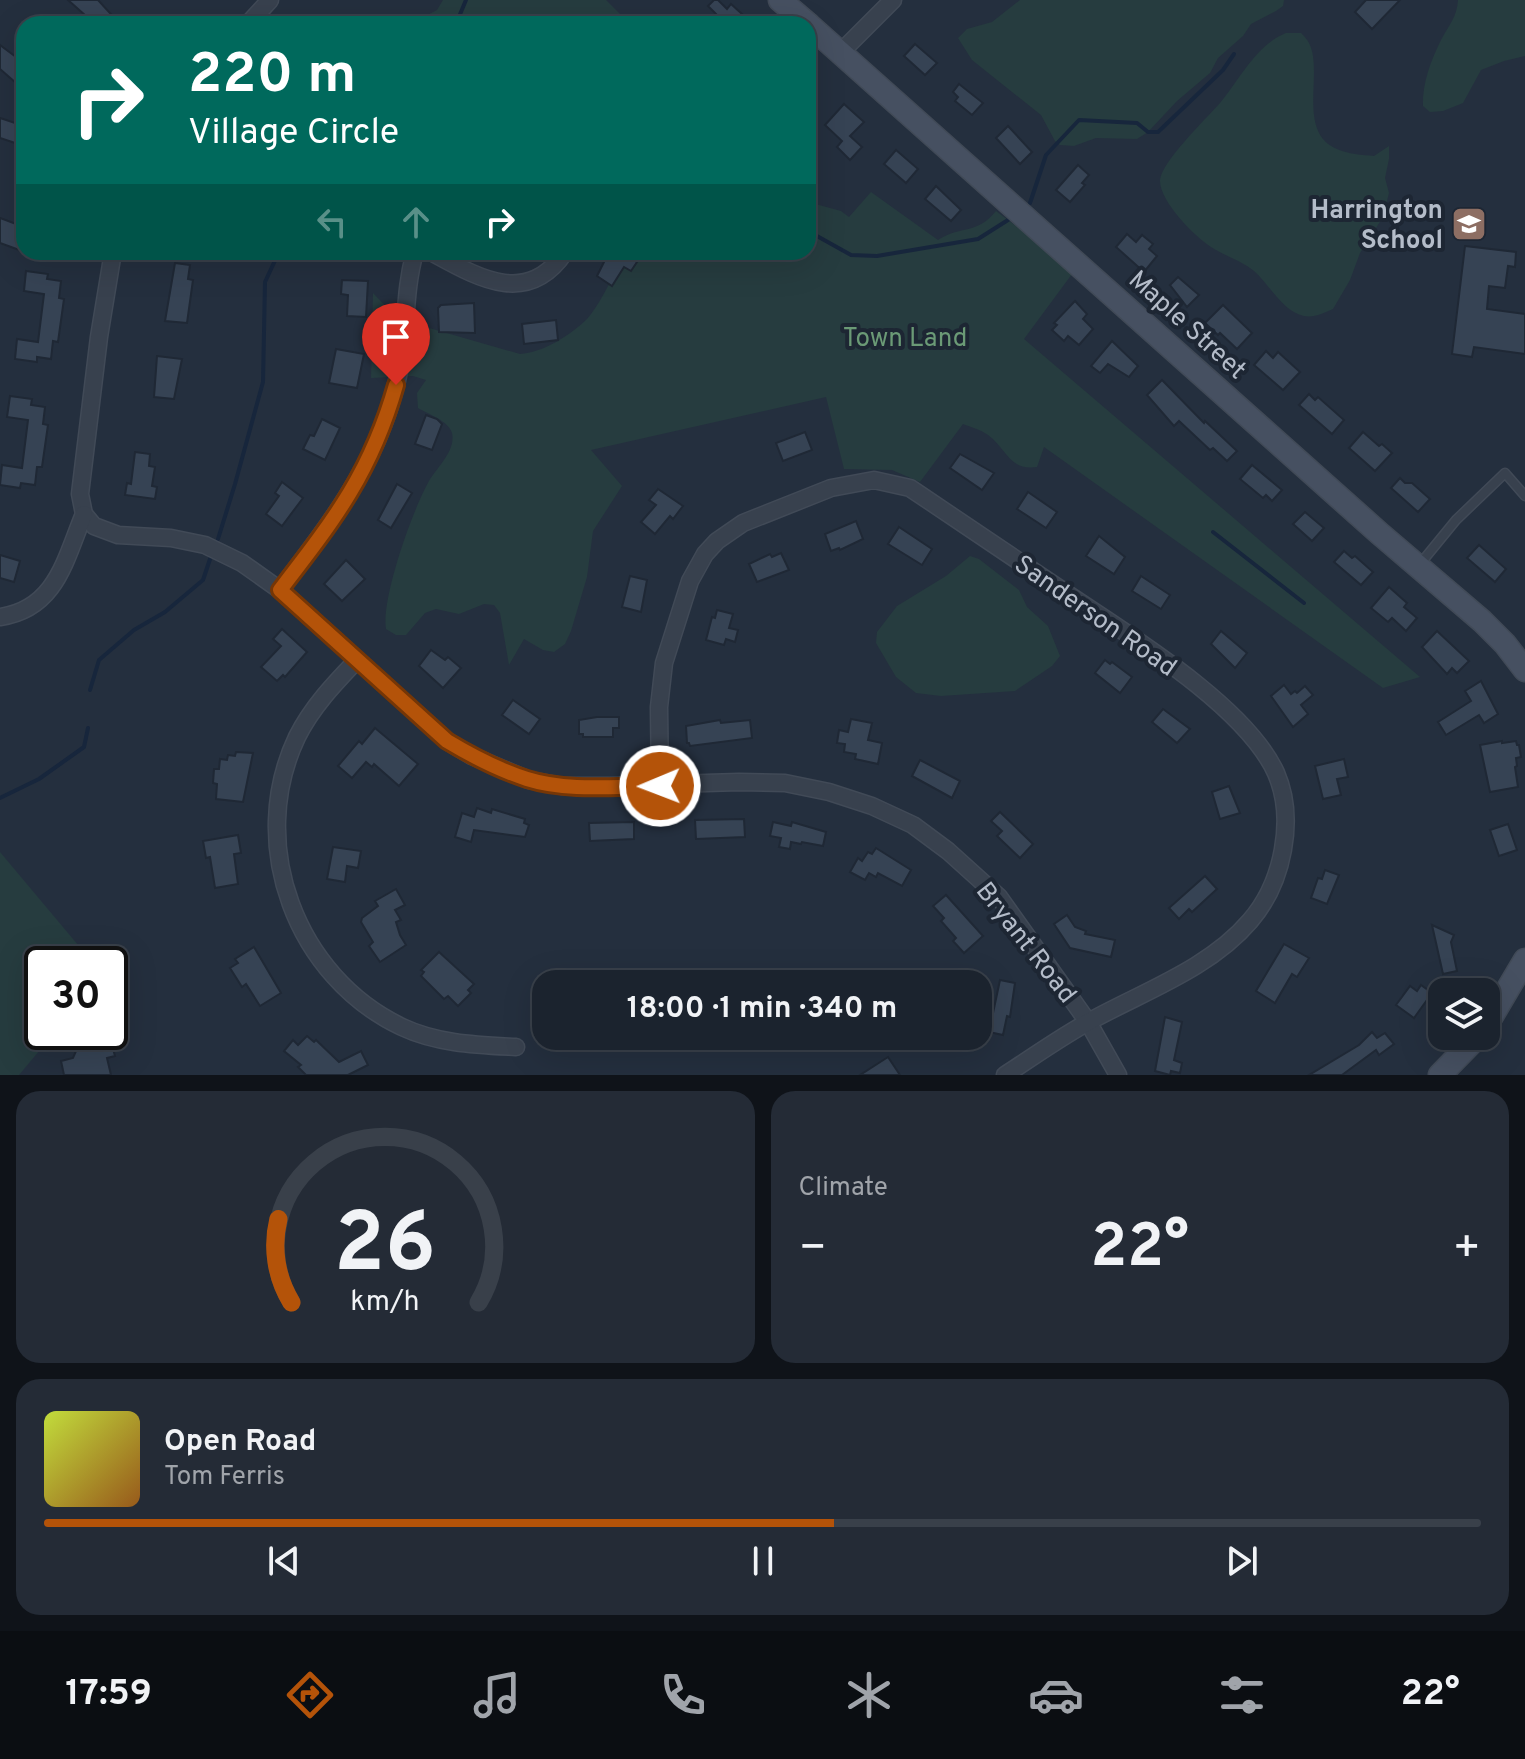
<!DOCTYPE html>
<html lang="en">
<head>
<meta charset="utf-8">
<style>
  :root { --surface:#1b232e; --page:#242b36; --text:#f1f3f6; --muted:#a0a4aa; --line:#39404a; --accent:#b45309 }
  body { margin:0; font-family:Overpass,sans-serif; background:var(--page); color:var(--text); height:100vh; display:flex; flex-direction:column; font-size:30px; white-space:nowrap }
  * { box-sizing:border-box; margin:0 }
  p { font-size:26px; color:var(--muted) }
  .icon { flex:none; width:44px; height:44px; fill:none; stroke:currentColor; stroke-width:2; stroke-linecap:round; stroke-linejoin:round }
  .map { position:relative; height:1075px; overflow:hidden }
  .panel { display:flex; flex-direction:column; gap:16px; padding:16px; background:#0f1319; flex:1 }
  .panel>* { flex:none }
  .top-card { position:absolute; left:16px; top:16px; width:800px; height:244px; border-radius:24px; box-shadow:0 8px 32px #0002,0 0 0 2px var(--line); background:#00695c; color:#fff; overflow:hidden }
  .tools { position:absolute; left:1428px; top:978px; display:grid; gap:16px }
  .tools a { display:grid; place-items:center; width:72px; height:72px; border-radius:16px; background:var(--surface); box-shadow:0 8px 32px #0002,0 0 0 2px var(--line); font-size:40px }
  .speed { position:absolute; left:24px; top:946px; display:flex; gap:16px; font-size:40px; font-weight:700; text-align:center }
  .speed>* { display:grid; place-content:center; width:104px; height:104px; border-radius:50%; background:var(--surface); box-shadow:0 8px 32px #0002,0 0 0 2px var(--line); line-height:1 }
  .speed .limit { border:4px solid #111; border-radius:12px; background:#fff; color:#111 }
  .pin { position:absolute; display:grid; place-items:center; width:68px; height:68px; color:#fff; margin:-82px -34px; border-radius:50% 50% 50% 0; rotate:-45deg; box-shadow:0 0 8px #0007 }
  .pin .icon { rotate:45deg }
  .me { position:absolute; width:88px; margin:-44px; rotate:269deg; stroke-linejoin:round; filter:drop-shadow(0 0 6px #0008) }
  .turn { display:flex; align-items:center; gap:28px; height:168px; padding:0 40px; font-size:36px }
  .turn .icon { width:104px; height:104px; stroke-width:2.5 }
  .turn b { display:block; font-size:56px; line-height:68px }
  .lanes { display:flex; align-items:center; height:76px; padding:0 40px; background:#0003; justify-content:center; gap:40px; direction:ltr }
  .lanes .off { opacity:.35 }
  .big { font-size:60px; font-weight:700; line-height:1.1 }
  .panel .widget { flex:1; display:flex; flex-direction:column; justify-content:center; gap:12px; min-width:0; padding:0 28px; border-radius:24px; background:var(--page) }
  .panel .dial { align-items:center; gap:0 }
  .dial svg { height:208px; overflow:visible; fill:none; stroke:var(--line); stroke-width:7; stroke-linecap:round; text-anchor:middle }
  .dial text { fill:var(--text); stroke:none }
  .song { display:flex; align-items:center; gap:24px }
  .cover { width:96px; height:96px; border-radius:12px; background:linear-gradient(135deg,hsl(70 70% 55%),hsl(30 70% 35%)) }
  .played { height:8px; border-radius:4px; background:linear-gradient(90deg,var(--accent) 55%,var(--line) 55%) }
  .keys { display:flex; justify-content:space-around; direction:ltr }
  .heat { display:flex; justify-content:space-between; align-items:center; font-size:44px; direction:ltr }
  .panel .tiles { flex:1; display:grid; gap:16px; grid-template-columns:1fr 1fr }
  .widget:last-child { grid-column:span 2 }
  .trip { position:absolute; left:532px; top:970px; width:460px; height:80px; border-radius:24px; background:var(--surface); box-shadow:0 8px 32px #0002,0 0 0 2px var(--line); font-weight:700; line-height:80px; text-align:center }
  .dock { display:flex; height:128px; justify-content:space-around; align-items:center; background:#0b0e12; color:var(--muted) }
  .dock .icon { width:56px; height:56px }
  .dock .current { color:var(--accent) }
  .dock b { font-size:36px; color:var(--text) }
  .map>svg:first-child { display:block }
</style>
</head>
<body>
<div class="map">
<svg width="1525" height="1075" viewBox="0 0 1525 1075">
  <rect width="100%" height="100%" fill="#242f3e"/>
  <g fill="#263c3f">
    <polygon points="443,0 606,0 630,24 410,24 437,10"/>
    <polygon points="1020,0 1284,0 1283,6 1276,11 1251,24 1243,36 1218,58 1210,73 1177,101 1148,132 1137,139 1096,138 1074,146 1060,145 1055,141 1041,115 972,60 958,38 967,29 992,22"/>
    <path d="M1458 0H1525V56L1504 61 1481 70 1463 103 1443 111 1430 112 1423 106C1422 84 1431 60 1441 40 1449 25 1457 17 1458 0Z"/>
    <path d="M1286 33H1301C1304 36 1307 39 1309 43 1324 72 1296 132 1337 149 1348 154 1362 155 1374 156L1389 146V159L1385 178 1389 193 1383 217 1360 253 1350 280 1333 309C1324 313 1314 318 1304 316 1283 312 1269 284 1254 271 1242 261 1225 256 1211 247 1195 237 1159 201 1160 180 1162 161 1206 119 1220 103 1240 79 1256 45 1286 33Z"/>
    <path d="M871 192 938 240C961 225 977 235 996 211L1075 270 1024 339 1420 677 1383 688 1044 447 1037 467C1009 471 1007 449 988 435 981 430 971 427 963 424L920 482 892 470 844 469 826 397 591 450 622 486 593 531 587 577 571 631 565 644 554 652 543 650 524 639 509 665 500 613 494 605 484 604 459 614 436 609 425 613 406 635H396L386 629C381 598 413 509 429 481 437 467 456 451 452 433 449 421 428 414 418 408L417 393 426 380 413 376 371 378 373 293 398 319 520 354C542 353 571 335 587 319 600 305 616 270 626 252H808V202L841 211 849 217Z"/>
    <polygon points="970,556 979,559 1019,590 1027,607 1048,626 1060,656 1052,666 1015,691 941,696 916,693 896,677 876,643 877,632 897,606 946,576"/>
    <polygon points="0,852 94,964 42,964 42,1032 55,1032 19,1075 0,1075"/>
  </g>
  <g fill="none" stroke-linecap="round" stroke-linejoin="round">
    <g stroke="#17263c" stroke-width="4">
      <polyline points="456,24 466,0"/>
      <polyline points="480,24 522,22 533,24"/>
      <polyline points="1030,203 1046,155 1079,120 1137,123 1148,132 1158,132 1223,70 1234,54"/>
      <polyline points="808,231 851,255 877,256 978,239 1008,220"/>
      <polyline points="1213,532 1304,603"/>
      <polyline points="218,539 235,484 263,382 265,282 279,252"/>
      <polyline points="90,690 99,660 134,630 165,612 203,580 210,559"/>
      <polyline points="0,798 39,779 84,747 88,728"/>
    </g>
  </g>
  <g fill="#364354" stroke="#1f2835" stroke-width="2">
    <polygon points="68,0 98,0 120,24 95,24"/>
    <polygon points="714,0 718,0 727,9 731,4 753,24 726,24 708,6"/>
    <polygon points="1366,0 1400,0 1372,29 1355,12"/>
    <polygon points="915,44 937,63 925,75 904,56"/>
    <polygon points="0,45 24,63 24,90 0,69"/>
    <polygon points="959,84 983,103 972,115 955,101 958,97 953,92"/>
    <polygon points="844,104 864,122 850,136 862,147 850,160 837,147 842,141 825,125"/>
    <polygon points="0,118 24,126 24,146 0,138"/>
    <polygon points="1008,126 1032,152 1020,164 996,138"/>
    <polygon points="896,150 918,169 906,183 884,164"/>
    <polygon points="1078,165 1089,175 1082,183 1085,185 1070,202 1056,190"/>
    <polygon points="936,186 961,210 951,221 925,199"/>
    <polygon points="0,218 24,227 22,251 0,243"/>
    <polygon points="1127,234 1136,242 1142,235 1153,244 1149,249 1157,256 1144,272 1116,247"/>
    <polygon points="1465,246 1516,252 1515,267 1508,266 1505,288 1489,286 1487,309 1525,314 1525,354 1474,347 1472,357 1452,354"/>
    <polygon points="609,252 622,252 637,262 631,271 624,267 612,286 597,276"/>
    <polygon points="175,263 190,265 188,279 193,280 187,323 165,321"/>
    <polygon points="26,271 48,274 47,279 61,281 59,298 64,299 58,342 53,341 51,359 37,357 37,362 15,359 17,339 38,342 44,294 24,291"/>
    <polygon points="1178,277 1199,295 1187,307 1170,285"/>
    <polygon points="342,280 368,281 366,317 347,316 348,295 341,294"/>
    <polygon points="1075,301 1087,314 1083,319 1093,329 1079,345 1068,336 1064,341 1052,330 1057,325 1054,323"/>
    <polygon points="474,303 475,333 439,332 438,308 441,305"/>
    <polygon points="1223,305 1252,333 1237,349 1220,333 1218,335 1205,323"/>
    <polygon points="556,320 558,340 524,344 522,324"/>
    <polygon points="1112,341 1138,366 1129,377 1108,364 1100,373 1091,366"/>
    <polygon points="336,349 364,354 357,388 329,383"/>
    <polygon points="1266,351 1273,358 1278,352 1300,372 1283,390 1254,365"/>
    <polygon points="157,356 182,359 174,399 154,397"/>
    <polygon points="1162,380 1204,423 1205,421 1237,451 1227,461 1213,448 1210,450 1179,421 1174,426 1147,395"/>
    <polygon points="1309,394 1315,400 1318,397 1344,420 1332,434 1299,405"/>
    <polygon points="10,396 32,399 31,405 45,407 43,424 48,425 42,467 37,467 35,485 21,483 20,488 0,485 2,465 22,468 28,420 7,417"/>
    <polygon points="426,415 437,419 442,424 432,450 415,444"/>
    <polygon points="322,419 340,428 325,460 303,449 310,435 314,436"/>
    <polygon points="805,432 812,450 783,461 776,443"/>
    <polygon points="1363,432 1379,446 1382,444 1392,453 1375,471 1349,448"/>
    <polygon points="135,452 150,454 149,466 155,467 152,486 157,487 155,499 125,495 127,483 131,484"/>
    <polygon points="960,454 994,473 982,490 950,468"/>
    <polygon points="1252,465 1282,490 1272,501 1266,495 1263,498 1240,479"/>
    <polygon points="1400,478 1405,483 1412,483 1430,499 1418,512 1391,488"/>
    <polygon points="282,482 303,498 282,526 266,514 279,496 275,493"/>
    <polygon points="397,484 412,493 391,528 378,520"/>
    <polygon points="658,489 683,506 673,519 670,516 655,534 641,522 656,505 649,500"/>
    <polygon points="1028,492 1057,512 1046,528 1017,509"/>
    <polygon points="1305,512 1324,528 1312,541 1293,524"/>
    <polygon points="856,521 863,539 840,550 839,548 831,551 825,534"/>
    <polygon points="899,527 932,549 922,565 888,544"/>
    <polygon points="1099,536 1125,557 1114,574 1086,556"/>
    <polygon points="1479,545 1506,569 1495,582 1467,558"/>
    <polygon points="1344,551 1352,558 1355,556 1373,572 1361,585 1334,562"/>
    <polygon points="781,553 789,570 757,582 749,564 770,554 772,557"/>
    <polygon points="0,555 20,561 14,582 0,578"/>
    <polygon points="346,560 365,579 342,601 324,584"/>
    <polygon points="630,576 647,580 641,612 622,607"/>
    <polygon points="1141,576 1170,595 1161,609 1132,591"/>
    <polygon points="1389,587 1407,603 1404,607 1417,618 1406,631 1392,618 1388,622 1371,608"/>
    <polygon points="717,610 733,614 729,628 738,630 735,642 726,639 724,645 706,640 712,617 715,618"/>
    <polygon points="282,629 307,652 285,677 283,675 277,681 261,667 281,646 273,639"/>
    <polygon points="1221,631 1247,653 1235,668 1211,644"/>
    <polygon points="1437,631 1469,661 1457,673 1452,668 1447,674 1422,647"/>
    <polygon points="431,650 445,660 448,657 461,668 443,688 419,666"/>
    <polygon points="1105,660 1110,664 1112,662 1132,677 1120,693 1095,673"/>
    <polygon points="1481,681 1498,714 1484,723 1479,715 1446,735 1438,722 1471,701 1465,691"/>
    <polygon points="1284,685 1291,694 1295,691 1297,693 1305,686 1313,695 1301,705 1308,714 1293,727 1271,696"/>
    <polygon points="513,700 540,719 529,734 502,715"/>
    <polygon points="1163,709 1190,729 1177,743 1152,722"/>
    <polygon points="597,717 619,717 619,728 613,728 613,737 583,737 583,734 579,734 579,720"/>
    <polygon points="851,719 872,723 868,740 882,743 878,764 855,759 856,754 844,752 845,744 837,743 839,730 848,732"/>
    <polygon points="720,720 721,723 750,720 752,738 690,746 689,743 687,743 686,726"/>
    <polygon points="375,728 418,764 399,786 374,764 372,767 366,762 352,778 338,766 359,741 362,744"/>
    <polygon points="1502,741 1502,743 1516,741 1517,745 1519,745 1521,757 1516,758 1517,766 1515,767 1518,787 1490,792 1480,745"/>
    <polygon points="236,752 253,753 243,802 216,799 217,784 213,783 214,769 219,769 220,759 227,760 228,755 235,756"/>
    <polygon points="1344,759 1348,777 1337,779 1341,795 1323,799 1315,766"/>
    <polygon points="920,760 960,781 952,798 912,776"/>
    <polygon points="1229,786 1240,813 1220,819 1212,792"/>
    <polygon points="477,808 491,813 492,809 525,819 524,823 529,825 525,837 474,830 471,842 455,837 462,813 474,817"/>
    <polygon points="1000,812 1033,844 1020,858 997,836 1002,831 991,821"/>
    <polygon points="744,819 745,837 696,839 695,820"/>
    <polygon points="634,822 634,839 590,841 589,823"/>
    <polygon points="773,822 791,826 792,822 826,832 823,846 802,842 801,844 791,842 790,849 779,847 781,838 770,836"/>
    <polygon points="1508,824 1517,850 1499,856 1490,830"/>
    <polygon points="238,835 241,853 234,854 238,884 215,888 210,857 206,858 203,841"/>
    <polygon points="333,847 361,851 358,868 347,866 345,882 327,879"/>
    <polygon points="876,848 911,870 902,886 878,873 876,877 869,873 865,880 850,872 858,858 862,861 868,852 872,854"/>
    <polygon points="1325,870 1339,875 1327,904 1311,898 1318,878 1322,879"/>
    <polygon points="1205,876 1217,889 1192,912 1189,909 1179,919 1169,908"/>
    <polygon points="396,889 405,905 395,910 401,920 396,922 400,935 406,945 380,962 369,946 373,942 361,922 362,918 378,906 375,901"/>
    <polygon points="946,895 983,936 964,953 953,941 956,938 941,921 944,918 933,906"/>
    <polygon points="1067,915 1075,927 1086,931 1085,934 1115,940 1111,957 1070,948 1054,924"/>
    <polygon points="1432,925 1454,935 1451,942 1457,971 1443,974"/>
    <polygon points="1284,944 1309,958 1297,977 1292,974 1275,1003 1256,991"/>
    <polygon points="254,947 281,993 260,1006 246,984 242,987 230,968 238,963 235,959"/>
    <polygon points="439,952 474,984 468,990 471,993 458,1006 448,996 444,999 421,976 424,972 421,970"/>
    <polygon points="1000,980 1015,983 1010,1017 1007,1016 1003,1035 989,1032"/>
    <polygon points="1421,985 1432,993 1414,1018 1396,1005 1410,986 1417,991"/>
    <polygon points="1165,1017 1182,1022 1174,1060 1182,1063 1180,1073 1171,1071 1170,1075 1155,1071"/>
    <polygon points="1372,1032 1377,1038 1385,1033 1394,1044 1379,1055 1376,1050 1342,1075 1309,1075 1359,1045"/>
    <polygon points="307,1036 314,1042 316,1040 339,1062 361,1051 368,1065 348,1075 306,1075 298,1067 301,1065 284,1051 293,1040 298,1045"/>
    <polygon points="110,1038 115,1056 107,1058 111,1075 64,1075 61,1061 73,1058 76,1051 95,1045 94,1042"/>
    <polygon points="888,1057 900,1075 860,1075"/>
  </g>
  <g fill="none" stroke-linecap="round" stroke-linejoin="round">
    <g stroke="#414a57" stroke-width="11">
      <polyline id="lane" points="1420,564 1456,520 1505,473 1525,496"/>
    </g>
    <g stroke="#414a57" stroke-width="19">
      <g id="street">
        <polyline points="248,24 270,0"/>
        <polyline points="840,53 893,0"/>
        <polyline points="113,252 99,337 80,494 84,514 94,526 118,535 171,538 205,545 242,563 280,590 447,741 472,756 529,780 562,786 610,786 739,782 785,783 829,792 872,806 913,825 948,851 999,897 1088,1022 1118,1075"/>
        <path d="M431 252C477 277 527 308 565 252"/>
        <path d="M280 590C334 518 382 458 400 367 407 329 404 290 415 252"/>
        <path d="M0 617C56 609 65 560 84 514"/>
        <path d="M357 660C334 684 312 707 297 737 246 844 296 977 402 1027 438 1044 478 1045 516 1047"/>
        <path d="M660 786 659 707 664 663 690 581 705 554 717 541 743 523 831 488 874 480 910 488C962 523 1014 558 1066 593 1127 634 1246 706 1276 773 1296 819 1283 883 1250 921 1210 968 1145 991 1092 1020 1062 1036 1033 1057 1005 1075"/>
      </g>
    </g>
    <g stroke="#414a57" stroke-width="25">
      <g id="secondary">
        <polyline points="780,0 808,24"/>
        <polyline points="808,24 1379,533 1482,621 1505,644 1525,670"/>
        <polyline points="1486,1026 1525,960"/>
        <polyline points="1440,1075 1478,1036"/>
      </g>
    </g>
    <use href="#lane" stroke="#38414e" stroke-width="8"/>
    <use href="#street" stroke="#38414e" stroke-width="16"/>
    <use href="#secondary" stroke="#465061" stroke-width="22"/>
  </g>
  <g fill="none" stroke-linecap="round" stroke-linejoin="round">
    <g stroke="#753606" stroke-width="20">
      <path id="route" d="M396 385C371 473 334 520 280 590L447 741C472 756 499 770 527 779 568 792 617 786 660 786"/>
    </g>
    <use href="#route" stroke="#b45309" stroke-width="14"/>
  </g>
  <defs>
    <g id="school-square" transform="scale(1.8)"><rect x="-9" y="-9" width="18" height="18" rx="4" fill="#8d6e63" stroke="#1d2633"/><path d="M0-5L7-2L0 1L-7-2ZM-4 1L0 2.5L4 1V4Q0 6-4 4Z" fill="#fff"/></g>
  </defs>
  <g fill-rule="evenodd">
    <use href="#school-square" x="1469" y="224"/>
  </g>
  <g text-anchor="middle" stroke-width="8" stroke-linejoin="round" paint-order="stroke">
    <g font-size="26" font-weight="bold" fill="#b4bcc9" stroke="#1d2633" text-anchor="end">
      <text x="1443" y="218">Harrington<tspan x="1443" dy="30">School</tspan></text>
    </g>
    <g font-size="26" fill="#b4bcc9" stroke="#1d2633">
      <text transform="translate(1188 324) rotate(42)" y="9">Maple Street</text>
      <text transform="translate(1096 615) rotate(35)" y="9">Sanderson Road</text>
      <text transform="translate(1027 942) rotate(52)" y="9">Bryant Road</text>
    </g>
    <g font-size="26" fill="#6b9a76" stroke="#1d2633">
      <text x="905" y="346">Town Land</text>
    </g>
  </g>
</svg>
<div class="tools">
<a><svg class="icon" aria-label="layers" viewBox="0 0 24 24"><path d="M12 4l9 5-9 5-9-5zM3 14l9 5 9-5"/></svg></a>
</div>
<div class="speed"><div class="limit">30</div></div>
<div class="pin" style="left:396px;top:385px;background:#d93025"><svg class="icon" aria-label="arrive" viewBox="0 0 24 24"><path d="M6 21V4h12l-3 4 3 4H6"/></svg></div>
<svg class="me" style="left:660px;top:786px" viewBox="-20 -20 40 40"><circle r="17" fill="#b45309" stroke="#fff" stroke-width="3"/><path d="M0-11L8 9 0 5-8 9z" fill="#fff"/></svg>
<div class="trip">18:00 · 1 min · 340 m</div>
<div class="top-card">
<div class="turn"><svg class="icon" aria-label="right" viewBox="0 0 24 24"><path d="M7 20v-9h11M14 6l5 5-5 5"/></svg><div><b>220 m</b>Village Circle</div></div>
<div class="lanes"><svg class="icon off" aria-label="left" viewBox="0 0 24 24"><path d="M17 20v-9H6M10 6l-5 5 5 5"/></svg><svg class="icon off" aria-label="ahead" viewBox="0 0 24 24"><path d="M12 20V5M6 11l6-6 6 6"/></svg><svg class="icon" aria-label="right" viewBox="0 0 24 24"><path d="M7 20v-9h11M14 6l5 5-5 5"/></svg></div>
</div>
</div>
<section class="panel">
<div class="tiles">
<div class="widget dial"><svg viewBox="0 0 100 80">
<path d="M14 69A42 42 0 1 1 86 69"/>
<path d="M14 69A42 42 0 0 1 9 37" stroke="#b45309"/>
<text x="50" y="56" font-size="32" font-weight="700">26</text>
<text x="50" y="72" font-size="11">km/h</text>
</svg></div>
<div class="widget"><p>Climate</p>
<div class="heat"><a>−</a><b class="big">22°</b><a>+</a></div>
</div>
<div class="widget">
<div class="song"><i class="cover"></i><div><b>Open Road</b><p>Tom Ferris</p></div></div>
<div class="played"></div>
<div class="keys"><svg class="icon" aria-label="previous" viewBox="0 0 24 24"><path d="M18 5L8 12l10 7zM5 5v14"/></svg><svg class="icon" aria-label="pause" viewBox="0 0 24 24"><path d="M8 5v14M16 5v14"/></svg><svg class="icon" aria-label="next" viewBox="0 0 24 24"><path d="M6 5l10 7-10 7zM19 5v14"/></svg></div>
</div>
</div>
</section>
<nav class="dock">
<b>17:59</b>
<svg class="icon current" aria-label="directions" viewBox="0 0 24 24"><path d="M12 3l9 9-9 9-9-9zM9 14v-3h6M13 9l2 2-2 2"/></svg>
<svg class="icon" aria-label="music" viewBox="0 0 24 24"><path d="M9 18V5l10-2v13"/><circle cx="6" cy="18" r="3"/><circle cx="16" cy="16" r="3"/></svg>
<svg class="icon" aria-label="phone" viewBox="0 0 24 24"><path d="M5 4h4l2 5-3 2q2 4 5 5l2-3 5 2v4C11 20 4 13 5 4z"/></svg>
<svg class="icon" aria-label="climate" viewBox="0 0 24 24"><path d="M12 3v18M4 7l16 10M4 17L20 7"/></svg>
<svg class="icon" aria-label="car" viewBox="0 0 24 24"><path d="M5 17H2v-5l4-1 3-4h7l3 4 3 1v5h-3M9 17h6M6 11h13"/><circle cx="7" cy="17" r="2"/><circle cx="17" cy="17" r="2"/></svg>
<svg class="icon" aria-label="filters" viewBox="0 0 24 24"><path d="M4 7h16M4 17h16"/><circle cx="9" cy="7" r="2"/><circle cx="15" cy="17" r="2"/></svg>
<b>22°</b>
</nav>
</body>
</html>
